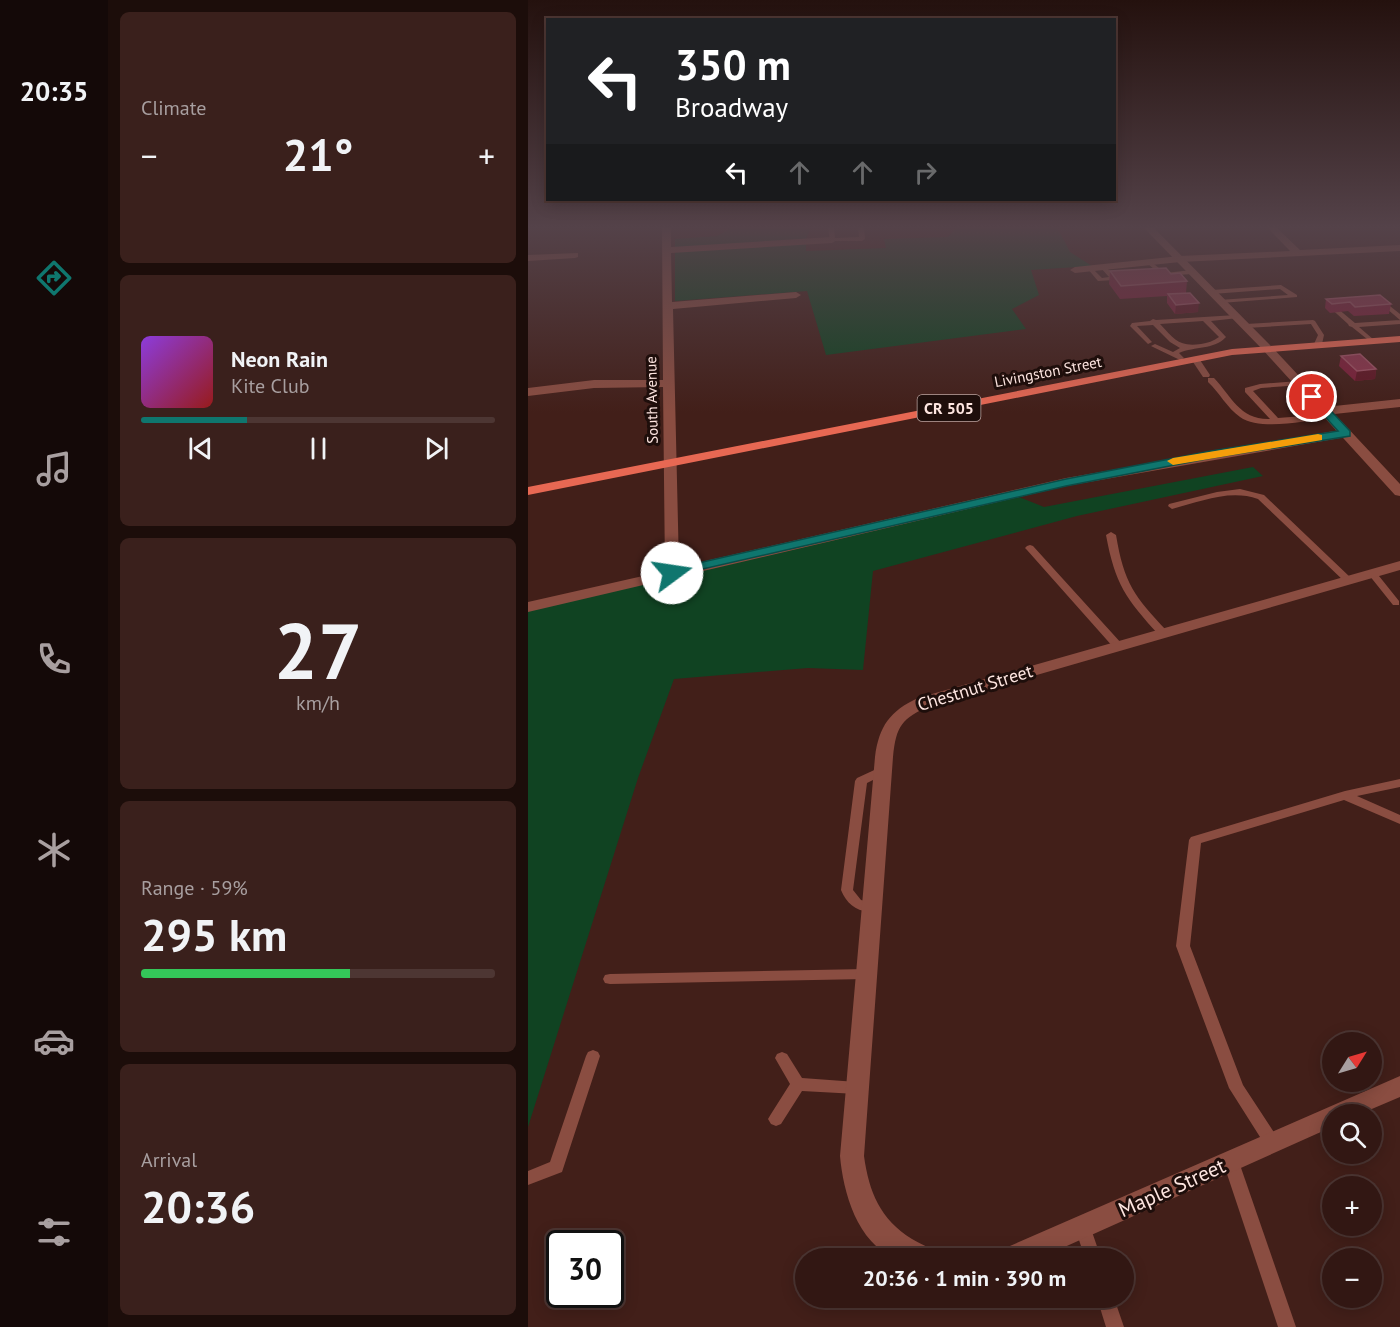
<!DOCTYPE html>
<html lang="en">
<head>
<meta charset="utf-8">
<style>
  :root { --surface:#321713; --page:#3a201c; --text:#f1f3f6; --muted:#a89fa0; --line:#4d3633; --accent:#0f766e }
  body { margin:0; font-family:"PT Sans",sans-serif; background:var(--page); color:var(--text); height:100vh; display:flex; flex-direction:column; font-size:22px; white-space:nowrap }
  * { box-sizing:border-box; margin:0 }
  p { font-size:20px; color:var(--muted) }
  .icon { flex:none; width:33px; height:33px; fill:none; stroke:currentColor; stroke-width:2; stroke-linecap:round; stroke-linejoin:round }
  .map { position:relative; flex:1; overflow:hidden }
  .panel { display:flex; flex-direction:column; gap:12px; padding:12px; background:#1c0d0a; width:420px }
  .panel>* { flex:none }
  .guide { position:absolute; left:18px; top:18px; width:570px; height:183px; border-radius:0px; box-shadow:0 3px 15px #0003,0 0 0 2px var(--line); background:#202124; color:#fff; overflow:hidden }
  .needle { width:39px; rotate:53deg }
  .buttons { position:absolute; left:794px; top:1032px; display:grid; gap:12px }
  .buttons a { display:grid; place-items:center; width:60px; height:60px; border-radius:50%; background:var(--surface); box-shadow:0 3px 15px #0003,0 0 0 2px var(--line); font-size:30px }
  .speed { position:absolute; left:18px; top:1230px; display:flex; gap:12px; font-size:30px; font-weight:700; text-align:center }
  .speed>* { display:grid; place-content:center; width:78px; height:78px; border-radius:50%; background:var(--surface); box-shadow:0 3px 15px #0003,0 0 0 2px var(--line); line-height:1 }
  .speed .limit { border:3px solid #111; border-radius:9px; background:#fff; color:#111 }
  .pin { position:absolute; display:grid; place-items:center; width:51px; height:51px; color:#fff; margin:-26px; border:3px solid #fff; border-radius:50%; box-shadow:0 2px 6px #0007 }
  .me { position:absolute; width:66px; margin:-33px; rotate:76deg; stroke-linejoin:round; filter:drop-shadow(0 0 4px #0008) }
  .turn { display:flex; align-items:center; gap:21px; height:126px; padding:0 30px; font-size:27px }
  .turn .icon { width:78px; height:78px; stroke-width:2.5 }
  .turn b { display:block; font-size:42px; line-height:51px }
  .lanes { display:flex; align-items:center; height:57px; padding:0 30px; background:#0003; justify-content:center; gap:30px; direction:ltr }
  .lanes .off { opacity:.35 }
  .big { font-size:45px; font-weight:700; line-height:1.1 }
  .panel .card { flex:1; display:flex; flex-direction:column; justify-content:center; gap:9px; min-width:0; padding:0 21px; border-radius:9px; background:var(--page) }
  .panel .dial { align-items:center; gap:0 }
  .dial b { font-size:78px; line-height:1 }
  .song { display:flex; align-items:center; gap:18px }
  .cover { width:72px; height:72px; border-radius:9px; background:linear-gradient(135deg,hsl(270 70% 55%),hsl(0 70% 35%)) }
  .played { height:6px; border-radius:3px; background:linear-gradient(90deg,var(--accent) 30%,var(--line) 30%) }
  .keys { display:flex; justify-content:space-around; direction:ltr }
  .heat { display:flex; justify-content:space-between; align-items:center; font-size:33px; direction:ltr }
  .charge { height:9px; border-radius:4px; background:linear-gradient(90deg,#34c759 59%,var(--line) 0) }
  .trip { position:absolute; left:267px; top:1248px; width:339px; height:60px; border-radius:30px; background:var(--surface); box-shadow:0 3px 15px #0003,0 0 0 2px var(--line); font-weight:700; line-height:60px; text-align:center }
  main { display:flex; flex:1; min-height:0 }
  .tabs { display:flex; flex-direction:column; width:108px; justify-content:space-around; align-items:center; background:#140908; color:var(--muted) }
  .tabs .icon { width:42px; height:42px }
  .tabs .current { color:var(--accent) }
  .tabs b { font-size:27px; color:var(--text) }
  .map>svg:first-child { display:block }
</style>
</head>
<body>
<main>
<nav class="tabs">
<b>20:35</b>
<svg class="icon current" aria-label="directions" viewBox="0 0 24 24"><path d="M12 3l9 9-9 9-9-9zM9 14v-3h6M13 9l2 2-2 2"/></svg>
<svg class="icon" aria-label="music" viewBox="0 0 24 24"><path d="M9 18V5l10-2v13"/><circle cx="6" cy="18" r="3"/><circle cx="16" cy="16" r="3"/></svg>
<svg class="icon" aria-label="phone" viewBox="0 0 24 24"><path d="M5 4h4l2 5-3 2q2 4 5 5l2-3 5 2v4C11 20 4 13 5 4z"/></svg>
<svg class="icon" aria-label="climate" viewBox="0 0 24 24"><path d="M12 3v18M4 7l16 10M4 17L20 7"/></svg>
<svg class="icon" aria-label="car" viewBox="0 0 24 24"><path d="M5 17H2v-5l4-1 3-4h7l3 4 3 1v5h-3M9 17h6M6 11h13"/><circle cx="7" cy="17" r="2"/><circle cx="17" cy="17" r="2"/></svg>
<svg class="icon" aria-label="filters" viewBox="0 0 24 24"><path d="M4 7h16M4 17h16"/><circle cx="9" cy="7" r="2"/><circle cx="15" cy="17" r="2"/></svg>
</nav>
<section class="panel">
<div class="card"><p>Climate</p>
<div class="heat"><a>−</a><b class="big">21°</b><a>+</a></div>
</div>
<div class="card">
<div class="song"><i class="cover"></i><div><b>Neon Rain</b><p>Kite Club</p></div></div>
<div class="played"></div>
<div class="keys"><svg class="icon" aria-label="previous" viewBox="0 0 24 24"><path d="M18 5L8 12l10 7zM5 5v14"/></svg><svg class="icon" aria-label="pause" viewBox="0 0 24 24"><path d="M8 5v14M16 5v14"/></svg><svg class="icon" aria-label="next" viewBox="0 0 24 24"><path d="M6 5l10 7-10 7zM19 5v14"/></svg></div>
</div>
<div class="card dial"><b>27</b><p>km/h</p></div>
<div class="card"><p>Range · 59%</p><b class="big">295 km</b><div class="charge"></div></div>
<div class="card"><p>Arrival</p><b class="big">20:36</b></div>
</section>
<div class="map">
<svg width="872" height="1327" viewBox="0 0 872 1327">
  <rect width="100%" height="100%" fill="#421f19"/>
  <g fill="#104322">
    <polygon points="205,227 283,227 278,239 278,251 358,248 356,239 420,237 429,227 529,227 542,252 564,266 503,270 511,295 484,309 498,329 298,355 279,291 147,301 147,239 189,236"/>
    <polygon points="725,467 735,476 549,516 345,571 335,670 280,668 146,679 110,778 0,1127 0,606 486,495 516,507"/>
  </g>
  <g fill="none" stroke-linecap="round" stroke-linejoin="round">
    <g fill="#8a4d41" fill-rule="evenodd">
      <polygon points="300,227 306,227 307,238 331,237 330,227 336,227 337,239 334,241 302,241"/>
      <polygon points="621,260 637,273 664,270 667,272 664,274 634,276 619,263 618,262"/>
      <polygon points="562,266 574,278 581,277 572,267 577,266 589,278 586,280 570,281 559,268"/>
      <polygon points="753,285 769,295 769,297 693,303 690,301 691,300 760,295 752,289 684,294 681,292 684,290"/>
      <polygon points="853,299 872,314 872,324 831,327 846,340 848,341 844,343 824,327 821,326 820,324 798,304 803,303 827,323 872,320 851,302 851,300"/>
      <path d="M708 315 711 317 710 318 683 321 698 337C686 350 667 346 651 353L656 358 652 360 625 347 623 346 627 344 645 352 652 348 642 342 625 325 609 326 624 342 620 344 602 326 604 323 622 321 625 319 628 320ZM675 321 691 337C685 341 680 343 673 344 651 347 647 340 632 324Z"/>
      <polygon points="785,320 787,321 796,335 794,344 790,346 786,344 790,335 783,324 718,328 715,326 718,324"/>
      <polygon points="664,357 670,357 682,375 681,377 675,377 663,359"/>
      <path d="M680 378H686C704 397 712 420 742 419L717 392V388L732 384 771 381H774V385L733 388 725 391 750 418 801 414 805 416 801 418C777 421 732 431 712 417 699 408 691 392 680 382Z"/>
      <path d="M712 489 736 495 823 578 825 580 823 582H817L730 499C701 489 672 502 644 509L640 506 641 504 689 492Z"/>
      <path d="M583 532 588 535C596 583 606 596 639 631L640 633 639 635H631C598 599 587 584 578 535Z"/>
      <polygon points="502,545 505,546 594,644 595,646 594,648 586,648 499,550 497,548 499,546"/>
      <polygon points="844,570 847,571 871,601 871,605 865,605 841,575 839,573 841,571"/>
      <path d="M355 766 359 767 361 770 359 773 339 783 325 890 333 900 349 904 351 907 349 910C332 915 319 905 313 890L327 781 329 778Z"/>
      <polygon points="872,779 872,787 829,796 872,815 872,824 816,800 673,843 662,946 715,1085 753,1143 751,1148 745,1150 739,1148 701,1088 648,946 661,840 663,837 817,791"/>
      <polygon points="338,969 343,970 345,974 343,978 338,979 82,984 77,983 75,979 77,975 82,974"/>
      <polygon points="65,1050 70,1052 72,1056 34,1172 0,1185 0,1171 22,1162 58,1056 60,1052"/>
      <polygon points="254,1052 259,1054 274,1078 329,1082 334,1083 337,1088 334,1093 329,1094 274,1091 253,1124 248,1126 243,1124 240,1119 243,1114 262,1084 247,1058 249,1054"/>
      <polygon points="703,1155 709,1157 711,1162 768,1327 750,1327 695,1162 697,1157"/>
      <polygon points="555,1220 561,1223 573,1258 557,1258 547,1228 549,1223"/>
      <polygon points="569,1298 586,1298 596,1327 578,1327"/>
    </g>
    <g fill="#8a4d41" fill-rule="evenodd">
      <polygon points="134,227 143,227 143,247 304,237 309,240 304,243 143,253 144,302 268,292 273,295 268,298 145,309 151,567 538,478 818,429 824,433 818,437 538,486 0,612 0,602 137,571 135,387 66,388 0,396 0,388 66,380 135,380"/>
      <polygon points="739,227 748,227 772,250 872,245 872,251 652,262 547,273 542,270 547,267 652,256 762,251"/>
      <polygon points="50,253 50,257 47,258 0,261 0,255"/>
      <polygon points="872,399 872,407 797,415 791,411 797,407"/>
      <path d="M872 561V570L402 706C374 718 368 726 365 757L336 1156C341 1192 352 1219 384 1239 395 1246 404 1246 409 1258 399 1259 378 1262 368 1258 329 1244 315 1191 312 1156L347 757C351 726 362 711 390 698Z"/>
      <polygon points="872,1076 872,1097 832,1114 804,1114 804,1127 512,1258 471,1258 475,1249"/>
    </g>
    <polygon fill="#8a4d41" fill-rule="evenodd" points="615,227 625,227 743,346 872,484 872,496 867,495 735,350"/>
    <polygon fill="#e76853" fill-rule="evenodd" points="872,336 872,342 704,355 0,495 0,487 704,349"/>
  </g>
  <g fill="#7c2039">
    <polygon points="582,271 643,274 659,281 658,293 670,312 647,314 639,303 639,296 592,299 581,284"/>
    <polygon points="798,299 863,304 861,314 826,316 820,311 802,313 797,308"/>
    <polygon points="813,356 848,369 847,379 827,381 811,366"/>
  </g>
  <g fill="#5f1724">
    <polygon points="671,303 670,312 647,314 648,305"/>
    <polygon points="848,369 847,379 827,381 829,371"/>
  </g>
  <g fill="#8a354b" stroke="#9c5162" stroke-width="1.5">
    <polygon points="638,268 643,274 652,273 659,281 593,286 582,271"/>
    <polygon points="662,293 671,303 648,305 640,294"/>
    <polygon points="852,295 863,304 827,307 822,302 804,304 798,299"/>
    <polygon points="832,354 848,369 829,371 813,356"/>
  </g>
  <linearGradient id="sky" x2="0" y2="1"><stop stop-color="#24110e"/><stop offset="0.55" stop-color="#544249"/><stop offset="1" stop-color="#544249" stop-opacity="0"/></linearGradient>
  <rect width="872" height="413" fill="url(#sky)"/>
  <polygon fill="#0f766e" stroke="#0a4d48" stroke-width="1.5" points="781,395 788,395 822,431 822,436 683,458 538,486 144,576 138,573 144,569 538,479 683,451 810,431 781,399"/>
  <polygon fill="#f59e0b" points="790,434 794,435 794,440 645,465 639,461 645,458"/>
  <g text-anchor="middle" stroke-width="6" stroke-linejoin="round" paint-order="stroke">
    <g font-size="15" fill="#fde5e0" stroke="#1e0e0b">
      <text transform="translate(520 372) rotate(-11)" y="5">Livingston Street</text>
      <text transform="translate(124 400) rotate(-91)" y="5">South Avenue</text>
    </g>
    <rect fill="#1e0e0b" stroke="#baa4a0" stroke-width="1.5" x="389.5" y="395" width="63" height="26" rx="4.5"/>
    <g font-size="16" font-weight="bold" fill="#fde5e0">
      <text x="421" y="414">CR 505</text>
    </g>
    <g font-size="18" fill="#fde5e0" stroke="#1e0e0b">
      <text transform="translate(447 688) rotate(-17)" y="6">Chestnut Street</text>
    </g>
    <g font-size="21" fill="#fde5e0" stroke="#1e0e0b">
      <text transform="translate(644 1188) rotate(-24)" y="7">Maple Street</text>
    </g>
  </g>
</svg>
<div class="buttons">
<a><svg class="needle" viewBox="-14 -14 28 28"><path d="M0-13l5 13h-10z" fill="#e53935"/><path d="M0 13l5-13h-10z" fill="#a89fa0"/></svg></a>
<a><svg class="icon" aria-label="search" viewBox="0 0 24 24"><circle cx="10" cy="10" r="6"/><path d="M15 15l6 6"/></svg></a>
<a>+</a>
<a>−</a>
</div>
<div class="speed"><div class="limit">30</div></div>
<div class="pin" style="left:784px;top:397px;background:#d93025"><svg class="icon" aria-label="arrive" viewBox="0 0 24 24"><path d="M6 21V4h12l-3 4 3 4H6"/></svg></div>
<svg class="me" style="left:144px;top:573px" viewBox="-20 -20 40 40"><circle r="19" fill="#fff"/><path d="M0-13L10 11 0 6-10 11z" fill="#0f766e"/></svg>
<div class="trip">20:36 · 1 min · 390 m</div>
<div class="guide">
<div class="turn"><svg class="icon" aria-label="left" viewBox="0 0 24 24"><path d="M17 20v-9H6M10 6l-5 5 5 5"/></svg><div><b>350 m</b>Broadway</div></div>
<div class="lanes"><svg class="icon" aria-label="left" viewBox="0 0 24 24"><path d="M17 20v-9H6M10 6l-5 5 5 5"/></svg><svg class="icon off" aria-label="ahead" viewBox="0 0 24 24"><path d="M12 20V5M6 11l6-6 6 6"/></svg><svg class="icon off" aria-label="ahead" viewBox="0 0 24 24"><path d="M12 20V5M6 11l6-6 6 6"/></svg><svg class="icon off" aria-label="right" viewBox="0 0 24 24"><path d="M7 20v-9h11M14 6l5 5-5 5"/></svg></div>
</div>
</div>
</main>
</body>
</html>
